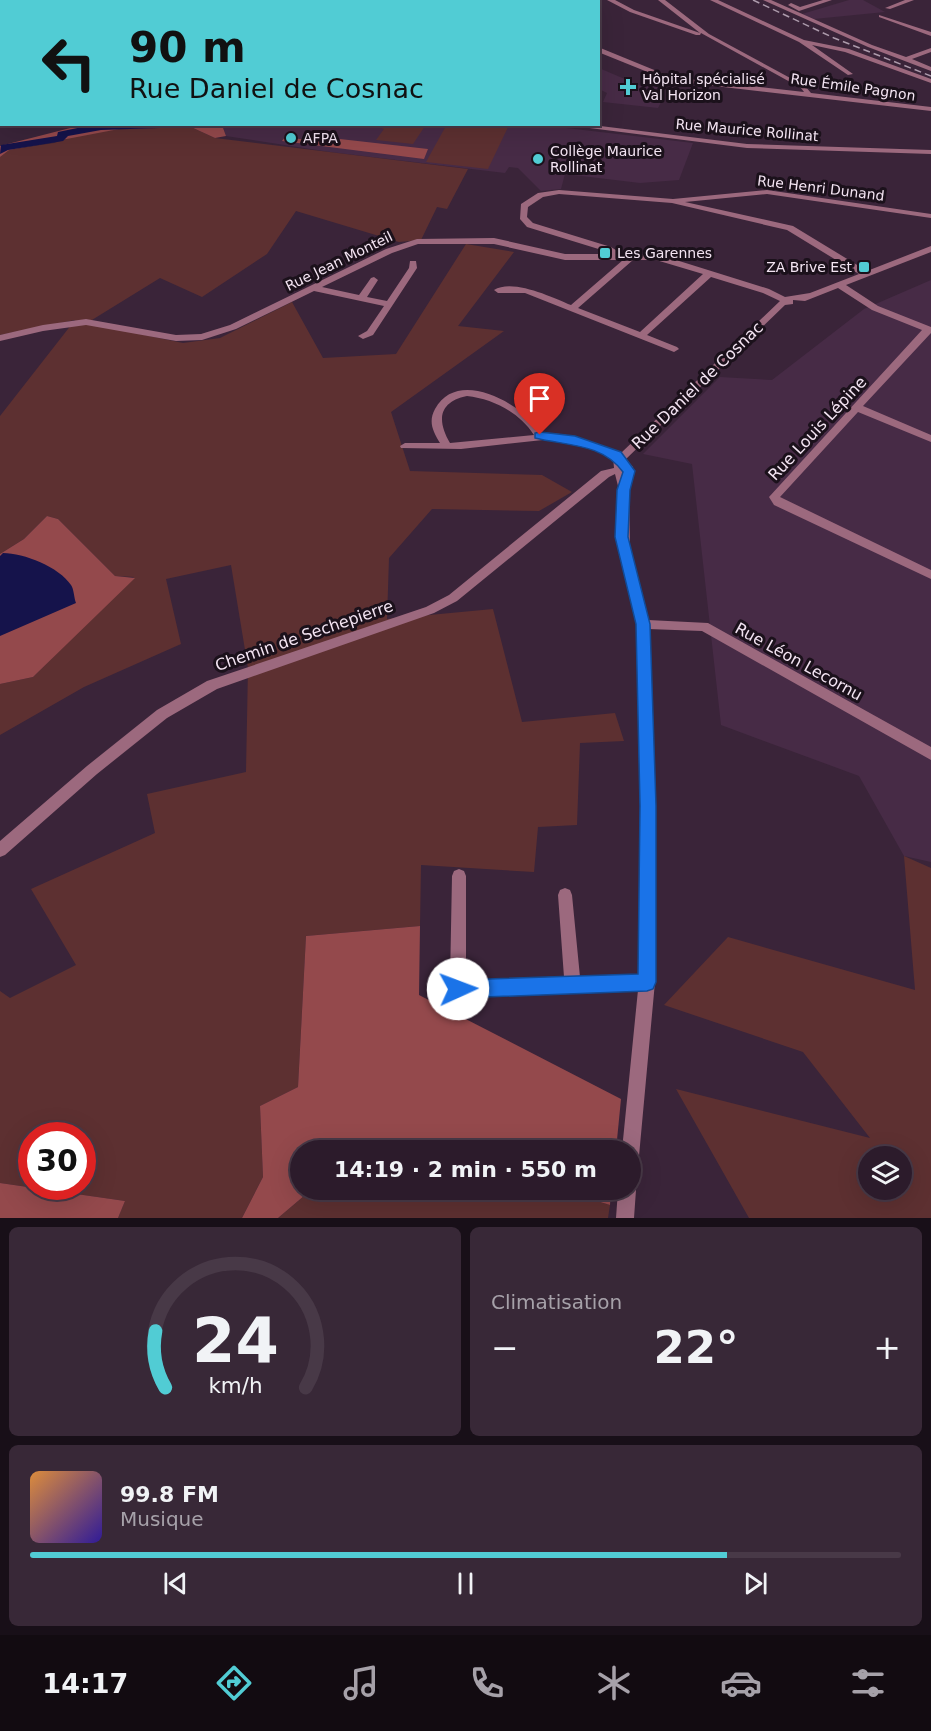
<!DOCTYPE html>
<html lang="fr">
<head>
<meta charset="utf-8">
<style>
  :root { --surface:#2c1b2b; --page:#382837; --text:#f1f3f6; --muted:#a6a1a9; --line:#483947; --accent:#51ccd4 }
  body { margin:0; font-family:"DejaVu Sans",sans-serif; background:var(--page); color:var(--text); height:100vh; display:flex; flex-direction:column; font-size:22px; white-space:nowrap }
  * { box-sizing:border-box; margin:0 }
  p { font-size:20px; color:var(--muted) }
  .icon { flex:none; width:33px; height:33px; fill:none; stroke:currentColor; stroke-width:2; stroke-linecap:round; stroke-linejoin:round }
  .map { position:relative; height:1218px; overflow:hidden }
  .panel { display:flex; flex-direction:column; gap:9px; padding:9px; background:#180f18; flex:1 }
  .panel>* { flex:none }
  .guide { position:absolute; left:0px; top:0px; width:600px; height:126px; box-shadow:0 6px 24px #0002,0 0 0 2px var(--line); background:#51ccd4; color:#111; overflow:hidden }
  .fabs { position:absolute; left:858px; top:1146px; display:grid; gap:12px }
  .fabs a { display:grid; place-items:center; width:54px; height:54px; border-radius:50%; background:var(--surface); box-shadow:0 6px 24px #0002,0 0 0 2px var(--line); font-size:30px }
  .speed { position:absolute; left:18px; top:1122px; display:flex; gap:12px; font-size:30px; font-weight:700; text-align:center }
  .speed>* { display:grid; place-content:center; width:78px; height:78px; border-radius:50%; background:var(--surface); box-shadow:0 6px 24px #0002,0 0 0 2px var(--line); line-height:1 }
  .speed .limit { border:9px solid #d22; background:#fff; color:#111 }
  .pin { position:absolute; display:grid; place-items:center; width:51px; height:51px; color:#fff; margin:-62px -26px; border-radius:50% 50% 50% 0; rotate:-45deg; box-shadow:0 0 6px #0007 }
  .pin .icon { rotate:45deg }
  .me { position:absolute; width:66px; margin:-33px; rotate:88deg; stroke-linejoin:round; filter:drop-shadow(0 0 4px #0008) }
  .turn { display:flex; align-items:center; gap:21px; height:126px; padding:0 30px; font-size:27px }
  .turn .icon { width:78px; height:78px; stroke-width:2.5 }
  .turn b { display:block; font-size:42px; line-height:51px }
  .big { font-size:45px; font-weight:700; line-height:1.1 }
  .panel .card { flex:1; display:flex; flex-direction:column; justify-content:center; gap:9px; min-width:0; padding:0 21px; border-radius:9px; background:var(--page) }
  .panel .dial { align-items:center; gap:0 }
  .dial svg { height:156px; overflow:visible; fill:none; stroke:var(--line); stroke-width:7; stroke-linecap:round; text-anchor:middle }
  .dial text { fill:var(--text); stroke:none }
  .song { display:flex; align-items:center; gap:18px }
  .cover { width:72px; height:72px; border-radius:9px; background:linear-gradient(135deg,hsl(30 70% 55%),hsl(250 70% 35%)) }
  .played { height:6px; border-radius:3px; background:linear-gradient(90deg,var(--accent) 80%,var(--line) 80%) }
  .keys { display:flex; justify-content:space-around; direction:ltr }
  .heat { display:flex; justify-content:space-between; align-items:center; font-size:33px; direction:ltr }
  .panel .tiles { flex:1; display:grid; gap:9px; grid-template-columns:1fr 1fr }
  .card:last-child { grid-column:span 2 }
  .trip { position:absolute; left:290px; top:1140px; width:351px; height:60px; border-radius:30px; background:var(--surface); box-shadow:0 6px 24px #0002,0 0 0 2px var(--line); font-weight:700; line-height:60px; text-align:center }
  .tabs { display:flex; height:96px; justify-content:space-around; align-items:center; background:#120b11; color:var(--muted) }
  .tabs .icon { width:42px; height:42px }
  .tabs .selected { color:var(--accent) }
  .tabs b { font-size:27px; color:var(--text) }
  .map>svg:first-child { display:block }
</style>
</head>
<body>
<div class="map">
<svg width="931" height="1218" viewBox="0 0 931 1218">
  <rect width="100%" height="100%" fill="#3a2439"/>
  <g fill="#472b46">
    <polygon points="849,0 863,0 885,12 814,19 802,14"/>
    <polygon points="599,68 641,86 660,78 667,80 658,84 661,102 658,108 603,102 607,93 599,89"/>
    <polygon points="533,124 693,143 679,180 640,183 565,174 561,189 541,191 518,168 509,167 505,173 330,152 226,136 222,125"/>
    <polygon points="931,280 931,862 904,856 859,776 721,725 692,464 643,454 720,377 772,380 864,309"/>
  </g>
  <g fill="#5d3031" fill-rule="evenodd">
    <polygon points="447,124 509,124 509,125 488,169 426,162"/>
    <polygon points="415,125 425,126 413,144 376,140 384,129 381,128 387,125"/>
    <path d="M191 127 215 138 468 169 447 209 437 207 421 240 399 242 296 211 267 254 202 297 160 278 87 323 183 343 220 338 292 302 323 358 396 354 466 244 514 252 458 326 504 331 391 412 410 471 542 475 572 492 539 511 432 509 389 558 387 619 493 609 522 722 615 713 624 741 580 743 577 825 538 827 534 872 421 865 420 926 306 936 298 1087 260 1106 263 1177 242 1218H118L125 1201 0 1183V991L10 998 76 965 31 889 155 833 147 794 246 772 248 668 231 565 166 579 181 644 84 687 0 735V684L33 677 134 577 115 576 58 519 47 516 24 539 0 554V416L75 320 0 335V157L8 150 54 143 82 134 119 129ZM32 1136H82V1186H32Z"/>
    <path d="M904 856 931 868V1218H749L676 1089 870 1138 803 1052 664 1005 728 937 915 990ZM868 1156H902V1190H868Z"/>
    <polygon points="311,1190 561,1190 610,1205 608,1218 278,1218"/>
  </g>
  <g fill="#94494c">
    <polygon points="82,125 222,125 226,136 215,138 191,127 119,129 9,150 0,157 0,146"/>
    <polygon points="285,137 337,144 340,139 428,149 424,159 282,141"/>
    <polygon points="47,516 58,519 115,576 135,578 33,677 0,684 0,554 24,539"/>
    <polygon points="420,926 419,995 621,1099 616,1150 300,1150 300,1190 311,1190 278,1218 242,1218 263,1177 260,1106 298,1087 306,936"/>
    <polygon points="0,1183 125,1201 118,1218 0,1218"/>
    <polygon points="561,1190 611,1190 610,1205"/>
  </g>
  <path fill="#15134b" d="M3 553C24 553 59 567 71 585 74 589 74 598 76 603L0 636V556Z"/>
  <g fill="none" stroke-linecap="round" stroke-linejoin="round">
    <polygon fill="#15134b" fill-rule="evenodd" points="97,124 193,124 188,127 101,130 68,136 63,141 8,150 0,154 1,145 57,136 58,132"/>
    <g fill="#9c697e" fill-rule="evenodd">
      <polygon points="520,0 528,0 518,2"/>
      <polygon points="607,0 615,0 634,10 700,33 658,0 665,0 709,34 805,86 811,93 931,107 931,111 680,82 660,77 598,52 598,47 664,74 680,78 804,92 801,88 701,33 700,35 696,35 630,12"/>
      <polygon points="710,0 718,0 804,40 849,49 931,79 931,83 845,52 812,45 853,74 848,75 799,42"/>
      <polygon points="763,0 771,0 872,45 906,57 931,48 931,52 912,59 931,67 931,71 868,47"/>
      <polygon points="823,0 832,0 799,11 788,5 791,3 800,7"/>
      <polygon points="905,0 914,0 890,9 885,8"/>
      <polygon points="879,15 931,32 931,36 879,17"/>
      <rect x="0" y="88" width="2" height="4"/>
      <rect x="0" y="111" width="2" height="4"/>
      <polygon points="558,124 584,124 747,144 931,150 931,154 747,148"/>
      <path d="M559 190 673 199 767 190 931 214V218L767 194 685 202 793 226 867 271 931 246V252L846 285 878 306 931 327V333L863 406 931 435V442L858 412 780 497 931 570V579L774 505 769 497 922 330 872 310 838 288 805 301 793 300V304L785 305 626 459 633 467 625 471 629 490 630 548 648 620 708 623 931 747V760L702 631 648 629 655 806V982L639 1156 636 1162 630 1165V1150H622L638 990 442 997 436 995 434 989 436 983 450 981 452 876 454 871 459 869 464 871 466 876V980L564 977 558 895 560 890 565 888 570 890 572 895 580 977 639 975 641 806 636 618 618 548 619 490 615 474 609 477 457 601 434 613 217 689 167 718 97 774 5 855 0 857V841L87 766 157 710 207 681 426 607 449 595 601 471 614 468 613 457 573 443 552 439 461 449 401 448 400 446 405 443H440C433 431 428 422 435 409 459 366 524 406 544 434 570 431 596 444 621 453L780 301 763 293 711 277 647 335 677 347 679 349 674 352 525 293H498L494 290C512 278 552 297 571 305L623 260H565L494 244H418L392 253 322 287 359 295 371 278 374 277 378 280 367 297 387 301 409 268 410 261H416L417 268 373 335 363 339 358 336 367 331 384 306 314 291 236 329 202 340 176 341 86 325 43 331 0 341V335L43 325 86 319 176 335 201 334 230 325 386 249 417 239 494 238 565 254H610L605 251 527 227 520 219 521 204 538 193ZM559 194 672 203 787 230 859 274 810 293 785 297 769 289 660 255 622 254 611 247 533 223 527 217 528 207 543 197ZM633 260H656L703 274 640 332 578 308ZM467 396C493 399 519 412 534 435L450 443C437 421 438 402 467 396Z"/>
      <polygon points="630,1182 633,1184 636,1190 634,1218 616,1218 618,1190 630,1190"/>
    </g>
    <polyline stroke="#ac9aab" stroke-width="1.5" stroke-dasharray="7 4" stroke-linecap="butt" points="753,0 834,38 931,76"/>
  </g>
  <path fill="#1a73e8" stroke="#114b97" stroke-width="1.5" d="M540 432 575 436 621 452 635 471 630 490 628 537 650 624 656 806V982L653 989 647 991 458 998 452 995 449 989 452 983 458 980 638 974 640 806 636 624 615 537 617 490 623 472C602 443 567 446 535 438V433Z"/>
  <g fill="#51ccd4" stroke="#1b111b" stroke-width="2">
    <path d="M625 78h6v6h6v6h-6v6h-6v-6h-6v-6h6z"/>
    <circle cx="291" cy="138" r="6"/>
    <circle cx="538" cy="159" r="6"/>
    <rect x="599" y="247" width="12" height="12" rx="3"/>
    <rect x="858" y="261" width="12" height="12" rx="3"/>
  </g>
  <g text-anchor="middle" stroke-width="6" stroke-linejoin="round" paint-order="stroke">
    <g font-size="14" fill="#f3e4f2" stroke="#1b111b" text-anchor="start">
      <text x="642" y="84">Hôpital spécialisé<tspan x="642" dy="16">Val Horizon</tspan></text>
      <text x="303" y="143">AFPA</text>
      <text x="550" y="156">Collège Maurice<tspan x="550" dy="16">Rollinat</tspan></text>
      <text x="617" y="258">Les Garennes</text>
      <text x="852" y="272" text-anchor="end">ZA Brive Est</text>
    </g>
    <g font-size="14" fill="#f3e4f2" stroke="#1b111b">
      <text transform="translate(853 87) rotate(8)" y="5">Rue Émile Pagnon</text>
      <text transform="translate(747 130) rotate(5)" y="5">Rue Maurice Rollinat</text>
      <text transform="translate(821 188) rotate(7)" y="5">Rue Henri Dunand</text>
      <text transform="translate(339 261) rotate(-26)" y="5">Rue Jean Monteil</text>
    </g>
    <g font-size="16" fill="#f3e4f2" stroke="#1b111b">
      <text transform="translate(697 385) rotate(-44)" y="6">Rue Daniel de Cosnac</text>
      <text transform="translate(817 428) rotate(-47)" y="6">Rue Louis Lépine</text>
      <text transform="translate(304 635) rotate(-19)" y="6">Chemin de Sechepierre</text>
      <text transform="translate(799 661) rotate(29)" y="6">Rue Léon Lecornu</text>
    </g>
  </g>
</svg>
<div class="fabs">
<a><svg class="icon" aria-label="layers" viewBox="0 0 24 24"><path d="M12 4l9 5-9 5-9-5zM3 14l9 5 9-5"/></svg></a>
</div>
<div class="speed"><div class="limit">30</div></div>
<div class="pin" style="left:540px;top:435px;background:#d93025"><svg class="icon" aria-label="arrive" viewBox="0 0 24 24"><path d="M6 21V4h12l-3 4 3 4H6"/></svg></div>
<svg class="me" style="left:458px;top:989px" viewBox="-20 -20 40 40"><circle r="19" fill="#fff"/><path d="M0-13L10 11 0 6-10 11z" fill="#1a73e8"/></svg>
<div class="trip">14:19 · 2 min · 550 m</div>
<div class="guide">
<div class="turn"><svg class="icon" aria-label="left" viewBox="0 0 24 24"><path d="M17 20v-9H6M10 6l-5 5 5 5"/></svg><div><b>90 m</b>Rue Daniel de Cosnac</div></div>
</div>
</div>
<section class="panel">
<div class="tiles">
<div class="card dial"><svg viewBox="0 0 100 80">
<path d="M14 69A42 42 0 1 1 86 69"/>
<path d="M14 69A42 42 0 0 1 9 40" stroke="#51ccd4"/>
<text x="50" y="56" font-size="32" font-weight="700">24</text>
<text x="50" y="72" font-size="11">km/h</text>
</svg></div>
<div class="card"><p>Climatisation</p>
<div class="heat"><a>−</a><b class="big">22°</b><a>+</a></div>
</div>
<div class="card">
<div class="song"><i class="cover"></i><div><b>99.8 FM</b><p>Musique</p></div></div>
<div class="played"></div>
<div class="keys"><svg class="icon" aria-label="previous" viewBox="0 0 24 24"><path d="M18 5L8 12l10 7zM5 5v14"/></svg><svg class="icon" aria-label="pause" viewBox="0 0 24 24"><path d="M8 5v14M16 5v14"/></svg><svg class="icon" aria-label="next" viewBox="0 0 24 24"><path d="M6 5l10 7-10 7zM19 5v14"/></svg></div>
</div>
</div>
</section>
<nav class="tabs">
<b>14:17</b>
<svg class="icon selected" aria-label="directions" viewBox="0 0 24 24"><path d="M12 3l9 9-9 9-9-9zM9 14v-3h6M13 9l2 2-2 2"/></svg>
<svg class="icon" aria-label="music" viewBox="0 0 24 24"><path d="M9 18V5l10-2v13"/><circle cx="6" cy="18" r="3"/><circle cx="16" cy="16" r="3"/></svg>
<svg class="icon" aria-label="phone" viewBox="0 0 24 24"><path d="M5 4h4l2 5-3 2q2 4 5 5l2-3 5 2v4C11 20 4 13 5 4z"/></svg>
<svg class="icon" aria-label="climate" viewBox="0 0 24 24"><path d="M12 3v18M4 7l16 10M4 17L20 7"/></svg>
<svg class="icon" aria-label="car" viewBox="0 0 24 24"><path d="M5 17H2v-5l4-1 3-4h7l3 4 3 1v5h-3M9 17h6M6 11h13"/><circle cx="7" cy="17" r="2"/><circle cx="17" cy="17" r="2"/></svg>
<svg class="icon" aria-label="filters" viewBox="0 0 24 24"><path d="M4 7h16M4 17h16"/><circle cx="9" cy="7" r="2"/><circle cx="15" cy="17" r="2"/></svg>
</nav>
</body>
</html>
